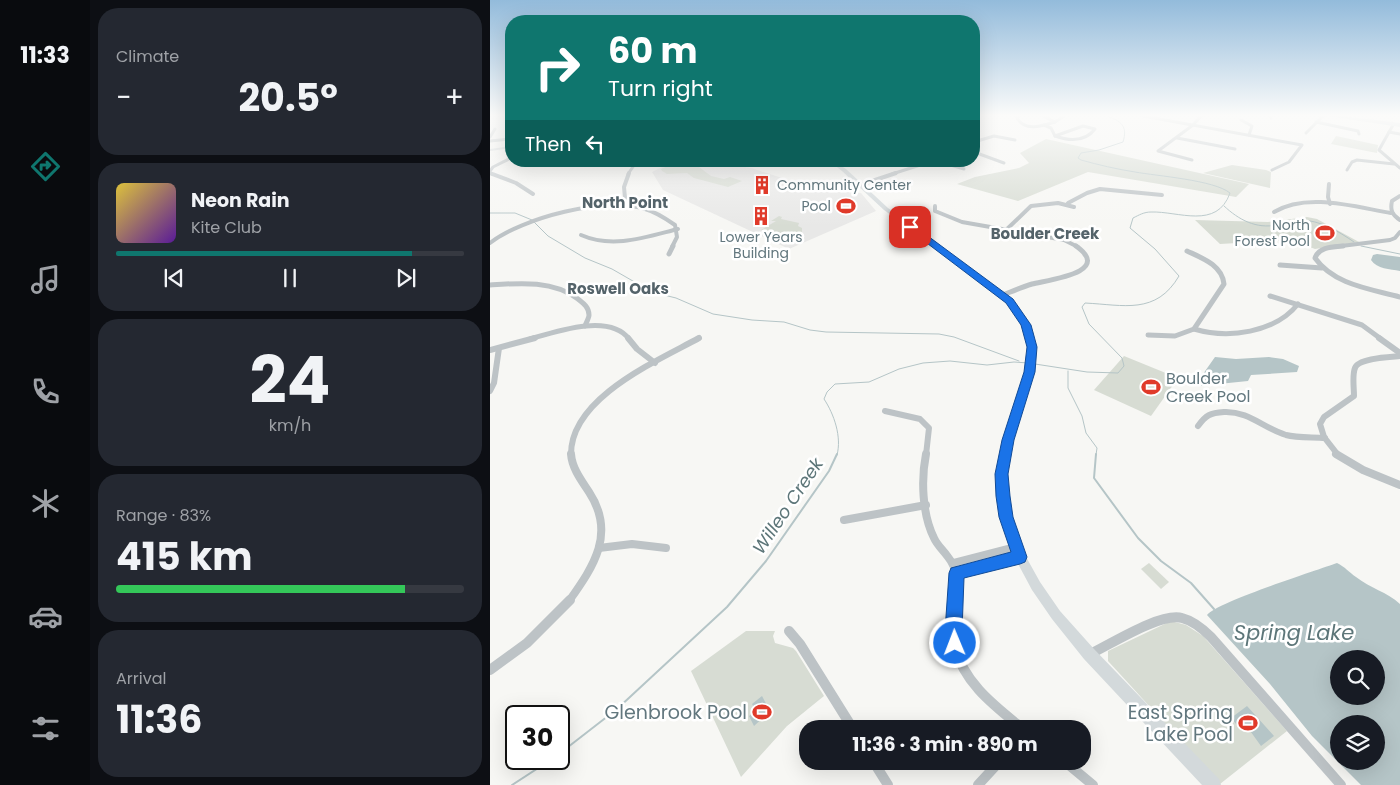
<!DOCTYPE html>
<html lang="en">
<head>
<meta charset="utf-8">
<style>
  :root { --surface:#171b24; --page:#242831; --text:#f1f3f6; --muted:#9ea1a6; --line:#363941; --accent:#0f766e }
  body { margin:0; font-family:Poppins,sans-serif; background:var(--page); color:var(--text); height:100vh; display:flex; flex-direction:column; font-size:19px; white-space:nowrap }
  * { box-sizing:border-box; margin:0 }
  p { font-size:16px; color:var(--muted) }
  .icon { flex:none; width:28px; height:28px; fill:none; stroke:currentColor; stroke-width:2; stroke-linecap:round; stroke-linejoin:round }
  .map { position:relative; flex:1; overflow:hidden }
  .side { display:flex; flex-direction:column; gap:8px; padding:8px; background:#0d0f14; width:400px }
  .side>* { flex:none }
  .guide { position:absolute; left:15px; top:15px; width:475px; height:152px; border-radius:20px; box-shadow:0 5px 20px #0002; background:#0f766e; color:#fff; overflow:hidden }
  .fabs { position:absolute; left:840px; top:650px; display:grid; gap:10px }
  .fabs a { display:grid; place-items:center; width:55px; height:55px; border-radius:50%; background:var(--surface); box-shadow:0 5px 20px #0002; font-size:25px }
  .speed { position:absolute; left:15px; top:705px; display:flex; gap:10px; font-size:25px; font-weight:700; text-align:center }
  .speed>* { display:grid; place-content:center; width:65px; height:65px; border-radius:50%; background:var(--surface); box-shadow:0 5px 20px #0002; line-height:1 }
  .speed .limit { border:2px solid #111; border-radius:8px; background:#fff; color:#111 }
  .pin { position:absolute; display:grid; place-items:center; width:42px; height:42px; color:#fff; margin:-21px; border-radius:10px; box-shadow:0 2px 8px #0006 }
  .me { position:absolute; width:55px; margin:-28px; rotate:359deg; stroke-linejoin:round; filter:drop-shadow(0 0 4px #0008) }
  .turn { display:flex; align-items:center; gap:18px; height:105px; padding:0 20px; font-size:22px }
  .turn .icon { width:65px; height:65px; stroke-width:2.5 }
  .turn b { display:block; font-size:35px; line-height:42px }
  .then { display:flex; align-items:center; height:48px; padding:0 20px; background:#0003; gap:10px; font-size:19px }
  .big { font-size:38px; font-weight:700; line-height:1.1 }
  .side .tile { flex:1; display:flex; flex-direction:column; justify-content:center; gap:8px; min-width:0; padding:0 18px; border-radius:20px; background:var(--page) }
  .side .dial { align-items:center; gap:0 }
  .dial b { font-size:65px; line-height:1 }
  .song { display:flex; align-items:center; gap:15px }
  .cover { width:60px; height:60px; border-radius:8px; background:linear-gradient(135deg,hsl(50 70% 55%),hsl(270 70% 35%)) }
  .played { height:5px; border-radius:2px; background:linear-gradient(90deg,var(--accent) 85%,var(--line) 85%) }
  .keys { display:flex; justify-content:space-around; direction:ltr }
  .heat { display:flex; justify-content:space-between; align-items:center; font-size:28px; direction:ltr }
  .charge { height:8px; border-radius:4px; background:linear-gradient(90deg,#34c759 83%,var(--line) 0) }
  .trip { position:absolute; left:309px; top:720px; width:292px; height:50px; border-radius:20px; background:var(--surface); box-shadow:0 5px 20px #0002; font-weight:700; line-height:50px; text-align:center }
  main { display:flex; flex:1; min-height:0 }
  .tab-bar { display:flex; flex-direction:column; width:90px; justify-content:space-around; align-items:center; background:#090b0e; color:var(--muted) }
  .tab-bar .icon { width:35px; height:35px }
  .tab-bar .selected { color:var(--accent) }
  .tab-bar b { font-size:22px; color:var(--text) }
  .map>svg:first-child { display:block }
</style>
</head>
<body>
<main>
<nav class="tab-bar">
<b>11:33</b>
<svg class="icon selected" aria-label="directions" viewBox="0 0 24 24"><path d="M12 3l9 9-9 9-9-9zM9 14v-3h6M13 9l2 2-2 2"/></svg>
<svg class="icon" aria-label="music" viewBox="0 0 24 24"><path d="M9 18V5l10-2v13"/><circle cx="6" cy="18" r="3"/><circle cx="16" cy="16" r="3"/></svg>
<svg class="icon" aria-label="phone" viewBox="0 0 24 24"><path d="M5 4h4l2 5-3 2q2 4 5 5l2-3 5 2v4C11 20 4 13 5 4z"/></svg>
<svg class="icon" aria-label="climate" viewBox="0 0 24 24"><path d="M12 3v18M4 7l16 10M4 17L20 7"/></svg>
<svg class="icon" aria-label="car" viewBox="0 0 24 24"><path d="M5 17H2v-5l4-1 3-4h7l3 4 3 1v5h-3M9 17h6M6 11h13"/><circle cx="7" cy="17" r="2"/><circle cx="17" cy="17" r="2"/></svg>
<svg class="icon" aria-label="filters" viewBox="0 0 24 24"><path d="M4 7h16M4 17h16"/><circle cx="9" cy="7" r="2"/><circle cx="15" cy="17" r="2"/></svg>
</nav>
<section class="side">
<div class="tile"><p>Climate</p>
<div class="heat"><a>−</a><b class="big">20.5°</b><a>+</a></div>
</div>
<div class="tile">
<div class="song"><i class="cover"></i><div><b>Neon Rain</b><p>Kite Club</p></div></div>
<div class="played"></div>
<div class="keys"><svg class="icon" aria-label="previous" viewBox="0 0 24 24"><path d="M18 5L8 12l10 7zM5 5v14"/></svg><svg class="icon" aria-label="pause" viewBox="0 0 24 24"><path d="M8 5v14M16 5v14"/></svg><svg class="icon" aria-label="next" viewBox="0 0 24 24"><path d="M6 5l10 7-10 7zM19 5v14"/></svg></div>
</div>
<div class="tile dial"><b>24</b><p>km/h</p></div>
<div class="tile"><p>Range · 83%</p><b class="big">415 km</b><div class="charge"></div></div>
<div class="tile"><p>Arrival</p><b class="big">11:36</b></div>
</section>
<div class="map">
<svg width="910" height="785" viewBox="0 0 910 785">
  <rect width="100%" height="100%" fill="#f7f7f4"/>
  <polygon fill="#e8e8e7" points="184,161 219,161 261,168 323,188 371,193 386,211 299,249 173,190 162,172"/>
  <g fill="#d7dcd3">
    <polygon points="846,136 888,145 887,153 841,144"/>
    <polygon points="556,139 759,184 746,197 598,172 528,201 467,184 485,177 529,168 539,163 530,153"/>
    <polygon points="189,161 201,161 221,176 234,179 240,177 252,181 238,187 204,178 197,173 177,174 172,171 171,169"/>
    <polygon points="742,165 776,170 781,172 780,188 713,173"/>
    <polygon points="289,216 292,217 291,219 309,223 308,226 312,228 312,232 308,233 307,238 285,239 282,234 271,230 286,221 281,221"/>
    <polygon points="817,217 827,219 869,242 825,249 802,240 730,244 705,220 778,222"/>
    <polygon points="634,356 688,378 661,416 604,390"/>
    <polygon points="659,563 679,582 671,589 651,569"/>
    <path d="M681 621 696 625 713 636 797 731 730 784C692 743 656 702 618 661V651Z"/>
    <polygon points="256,631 285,631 283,636 285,643 303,648 306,651 334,696 297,726 251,777 201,671"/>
  </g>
  <g fill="#b5c5c7" fill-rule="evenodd">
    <path d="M887 254 910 257V271C900 269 887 269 881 260L883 255Z"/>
    <polygon points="725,357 746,359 779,357 793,359 809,366 807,372 761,375 758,381 709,386 706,384"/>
    <path d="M847 563C855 567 859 572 866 577 880 588 897 592 910 604V785H871L822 736 780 684 717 615C727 602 825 571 847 563ZM849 659H886V696H849ZM849 724H886V761H849Z"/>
    <polygon points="272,696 281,713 276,715 264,726 259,716 266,711 262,704"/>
    <polygon points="757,706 784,736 771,746 758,728 752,731 741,718"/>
  </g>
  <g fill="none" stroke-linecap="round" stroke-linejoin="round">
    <g stroke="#b5c5c7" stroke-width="1">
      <path d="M734 206C749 220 766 229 787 225 795 223 802 220 810 220 830 220 848 231 864 242"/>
      <polyline points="0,213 25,213 42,220"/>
      <polyline points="44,222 58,236 95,258 122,269 162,292 186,298 223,314 262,320 294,322 320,330 336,332 449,334 464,337 529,361"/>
      <polyline points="871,246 910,254"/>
      <path d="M545 364 597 372 628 373 634 366 632 358 599 324 592 307 595 303C634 305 666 315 689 276L665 249 640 228 643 218C649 215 654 212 661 212 688 211 727 230 740 193 724 180 667 176 645 172 626 169 609 165 591 160L588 158 591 153 609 150 633 142C638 126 631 121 617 116"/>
      <polyline points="578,371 578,388 592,416 596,433 607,448 606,455"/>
      <path d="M347 455C352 437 344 414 334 399L337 392 345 384 379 382 409 369 433 363 460 361 497 365 524 362 538 363"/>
    </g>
    <g stroke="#b5c5c7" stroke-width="2">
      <polyline points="606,454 604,478 648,538 671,561 701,583 724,609"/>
      <polyline points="69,754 127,709 237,607 276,561 339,471 347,454"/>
      <polyline points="22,785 62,759"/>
    </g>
    <g stroke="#bdc3c6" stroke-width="3">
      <path d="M529 116 527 118C535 132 552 126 565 122"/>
      <polyline points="553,116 565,122 574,116"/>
      <polyline points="653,116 812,145 799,162 782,170"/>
      <polyline points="781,116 781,118"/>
      <polyline points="751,120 762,126 759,135"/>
      <polyline points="826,122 868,131 869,134"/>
      <polyline points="902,123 903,125 889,150 910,168"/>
      <polyline points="554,125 561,128 565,136"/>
      <path d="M593 126 605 129C595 142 579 141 565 136Z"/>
      <polyline points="899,132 910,134"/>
      <polyline points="816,133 833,116"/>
      <polyline points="0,137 5,129"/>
      <polyline points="687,138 745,149"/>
      <polyline points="0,141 21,139"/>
      <polyline points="484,142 504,136 525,140"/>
      <polyline points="484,152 514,163"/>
      <polyline points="702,160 668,151 703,125 711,116"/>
      <polyline points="447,161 474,169"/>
      <polyline points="857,170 862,162 867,160 904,164"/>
      <polyline points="0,171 3,167 21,158"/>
      <polyline points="0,173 2,174"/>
      <polyline points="138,174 147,161"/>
      <polyline points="402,174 443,161"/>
    </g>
    <g stroke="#bdc3c6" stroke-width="4">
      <polyline points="0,173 26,183 43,194"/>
      <polyline points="839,184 838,197 840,204"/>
      <polyline points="370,185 406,173"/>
      <path d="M910 196 902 201C900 210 902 215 910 220"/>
      <polyline points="578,203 597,193 610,189 672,195"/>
      <polyline points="128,205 135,198 134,187 139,173"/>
      <polyline points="445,206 445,211 472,222 574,240 588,247"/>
      <path d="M784 212C817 192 865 207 901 213"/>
      <polyline points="516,230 541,206 568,203 584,207"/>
      <path d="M91 235C123 249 156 237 188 229"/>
      <path d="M0 243C32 218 115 196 155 209 166 212 175 218 185 225L187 237 182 247"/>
      <polyline points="843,247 900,240 905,238 910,232"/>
    </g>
    <g stroke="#bdc3c6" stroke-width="5">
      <path d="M853 246C842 247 829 247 825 258 844 285 881 289 910 297"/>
      <polyline points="179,254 183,246"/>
      <polyline points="790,265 832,268"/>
      <path d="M0 285C29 283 63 280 88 299 93 303 99 307 99 315 99 318 96 323 95 326"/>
      <path d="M513 295C523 291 532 287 542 284 557 280 624 273 586 246"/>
      <polyline points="780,296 872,325 891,339"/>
      <path d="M704 329C738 339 785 333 808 304"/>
      <path d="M658 335 685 336 704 329 734 284C732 265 712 258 697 251"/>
      <path d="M40 339C67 331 120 313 139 339"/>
      <polyline points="207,339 209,338"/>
    </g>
    <g stroke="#bdc3c6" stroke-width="6">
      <polyline points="138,338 147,349 165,363"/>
      <polyline points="889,338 910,353"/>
      <polyline points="0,350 45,338"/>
      <polyline points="0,391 4,383 9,348"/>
      <polyline points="395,411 430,419 439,428 436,455"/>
      <path d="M708 426C716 415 720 413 734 412 759 411 773 428 796 435 807 438 823 437 835 438"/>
      <path d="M81 455C80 398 167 361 209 338"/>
      <path d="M848 455 834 437 830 424 834 417 864 396C864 388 862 375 865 368 868 358 900 357 910 356"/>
    </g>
    <g stroke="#bdc3c6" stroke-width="8">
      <path d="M436 454C431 479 432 514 444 538 447 545 453 550 458 557 468 569 468 585 467 601"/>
      <polyline points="846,454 873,470 910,485"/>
      <polyline points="354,520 436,505"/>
      <polyline points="109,548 142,544 176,548"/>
      <polyline points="463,563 525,547"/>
      <polyline points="466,573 530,557"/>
      <path d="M79 601C104 566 126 533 99 492 91 480 82 468 81 454"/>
    </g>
    <g stroke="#bdc3c6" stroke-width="10">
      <path d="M467 600C465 615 462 631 465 646 473 683 506 707 533 729"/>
      <polyline points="299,631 310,644 363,729"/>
      <path d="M600 654C621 644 671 612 692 618 704 621 713 629 721 637L851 785"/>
      <polyline points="0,670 37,643 80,600"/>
      <polyline points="383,761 398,785"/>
      <polyline points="574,761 603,785"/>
      <polyline points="488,785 510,761"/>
    </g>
    <g fill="#d3d9db" fill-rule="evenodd">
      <polygon points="21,146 21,148 0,151 0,149"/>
      <polygon points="339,161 344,161 356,169 398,208 515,294 536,317 544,334 546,359 523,440 517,474 520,510 530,546 550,582 570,611 604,649 729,779 731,785 712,785 594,659 562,619 542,590 519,547 510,510 507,474 513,440 538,359 536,334 529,318 511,296 394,210 352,171"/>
    </g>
    <polygon fill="#d3d9db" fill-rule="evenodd" points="837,116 852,116 910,123 910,127"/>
  </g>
  <linearGradient id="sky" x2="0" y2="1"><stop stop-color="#93bbdb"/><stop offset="0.51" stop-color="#fbfbfa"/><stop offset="1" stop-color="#fbfbfa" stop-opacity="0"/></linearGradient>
  <rect width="910" height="226" fill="url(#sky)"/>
  <polygon fill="#1a73e8" stroke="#114b97" points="417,225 423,225 523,299 541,325 547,347 545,372 524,440 518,474 520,496 523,517 537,557 535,562 530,564 474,578 472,631 474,643 471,649 465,652 459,649 455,631 459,573 461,568 521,552 509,517 506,496 505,474 512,440 534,372 537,347 531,325 516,303 417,228"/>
  <defs>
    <g id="building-bare" transform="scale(1.5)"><path d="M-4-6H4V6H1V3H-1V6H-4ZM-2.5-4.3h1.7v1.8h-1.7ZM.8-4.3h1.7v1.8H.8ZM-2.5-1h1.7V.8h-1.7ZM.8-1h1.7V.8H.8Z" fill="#e03a2a" stroke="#fff" stroke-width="2.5" paint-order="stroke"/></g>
    <g id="stadium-bare" transform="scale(1.5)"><path d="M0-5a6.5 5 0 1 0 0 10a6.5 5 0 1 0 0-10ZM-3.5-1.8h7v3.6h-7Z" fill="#e03a2a" stroke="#fff" stroke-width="2.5" paint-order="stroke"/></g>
  </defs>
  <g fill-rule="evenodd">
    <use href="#building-bare" x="272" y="185"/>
    <use href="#stadium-bare" x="356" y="206"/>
    <use href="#building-bare" x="271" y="216"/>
    <use href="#stadium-bare" x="835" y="233"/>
    <use href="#stadium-bare" x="661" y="387"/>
    <use href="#stadium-bare" x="272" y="712"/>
    <use href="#stadium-bare" x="758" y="723"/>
  </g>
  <g text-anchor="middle" stroke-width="5" stroke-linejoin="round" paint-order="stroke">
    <g font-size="14" fill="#62777e" stroke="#fff" text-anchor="end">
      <text x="287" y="190" text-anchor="start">Community Center</text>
      <text x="341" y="211">Pool</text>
      <text x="820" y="230">North<tspan x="820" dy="16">Forest Pool</tspan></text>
      <text x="271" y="242" text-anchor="middle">Lower Years<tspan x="271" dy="16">Building</tspan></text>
    </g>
    <g font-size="15" font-weight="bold" fill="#54636a" stroke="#fff">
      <text x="135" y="208">North Point</text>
      <text x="555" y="239">Boulder Creek</text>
      <text x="128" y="294">Roswell Oaks</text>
    </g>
    <g font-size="16" fill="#62777e" stroke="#fff" text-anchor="start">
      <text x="676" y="384">Boulder<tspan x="676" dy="18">Creek Pool</tspan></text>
    </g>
    <g font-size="18" font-style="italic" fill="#5d7679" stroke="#fff">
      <text transform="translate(298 506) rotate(-56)" y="6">Willeo Creek</text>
    </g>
    <g font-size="19" fill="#62777e" stroke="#fff" text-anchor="end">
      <text x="257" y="719">Glenbrook Pool</text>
      <text x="743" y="719">East Spring<tspan x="743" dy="22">Lake Pool</tspan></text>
    </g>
    <g font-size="21" font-style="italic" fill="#5d7679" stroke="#fff">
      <text x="804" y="640">Spring Lake</text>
    </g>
  </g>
</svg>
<div class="fabs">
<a><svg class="icon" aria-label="search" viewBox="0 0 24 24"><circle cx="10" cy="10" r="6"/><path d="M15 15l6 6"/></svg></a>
<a><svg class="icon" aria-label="layers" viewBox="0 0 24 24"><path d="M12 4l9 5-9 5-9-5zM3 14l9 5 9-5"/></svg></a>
</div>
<div class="speed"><div class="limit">30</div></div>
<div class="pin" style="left:420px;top:227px;background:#d93025"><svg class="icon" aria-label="arrive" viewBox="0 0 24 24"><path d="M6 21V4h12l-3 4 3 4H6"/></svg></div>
<svg class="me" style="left:465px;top:643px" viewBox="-20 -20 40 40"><circle r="17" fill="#1a73e8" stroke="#fff" stroke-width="3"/><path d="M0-11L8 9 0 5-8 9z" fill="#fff"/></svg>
<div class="trip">11:36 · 3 min · 890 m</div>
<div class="guide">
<div class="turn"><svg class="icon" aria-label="right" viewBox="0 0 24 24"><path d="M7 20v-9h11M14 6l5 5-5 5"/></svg><div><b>60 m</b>Turn right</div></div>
<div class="then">Then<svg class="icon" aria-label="left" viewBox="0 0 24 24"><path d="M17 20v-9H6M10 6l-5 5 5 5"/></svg></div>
</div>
</div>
</main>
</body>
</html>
